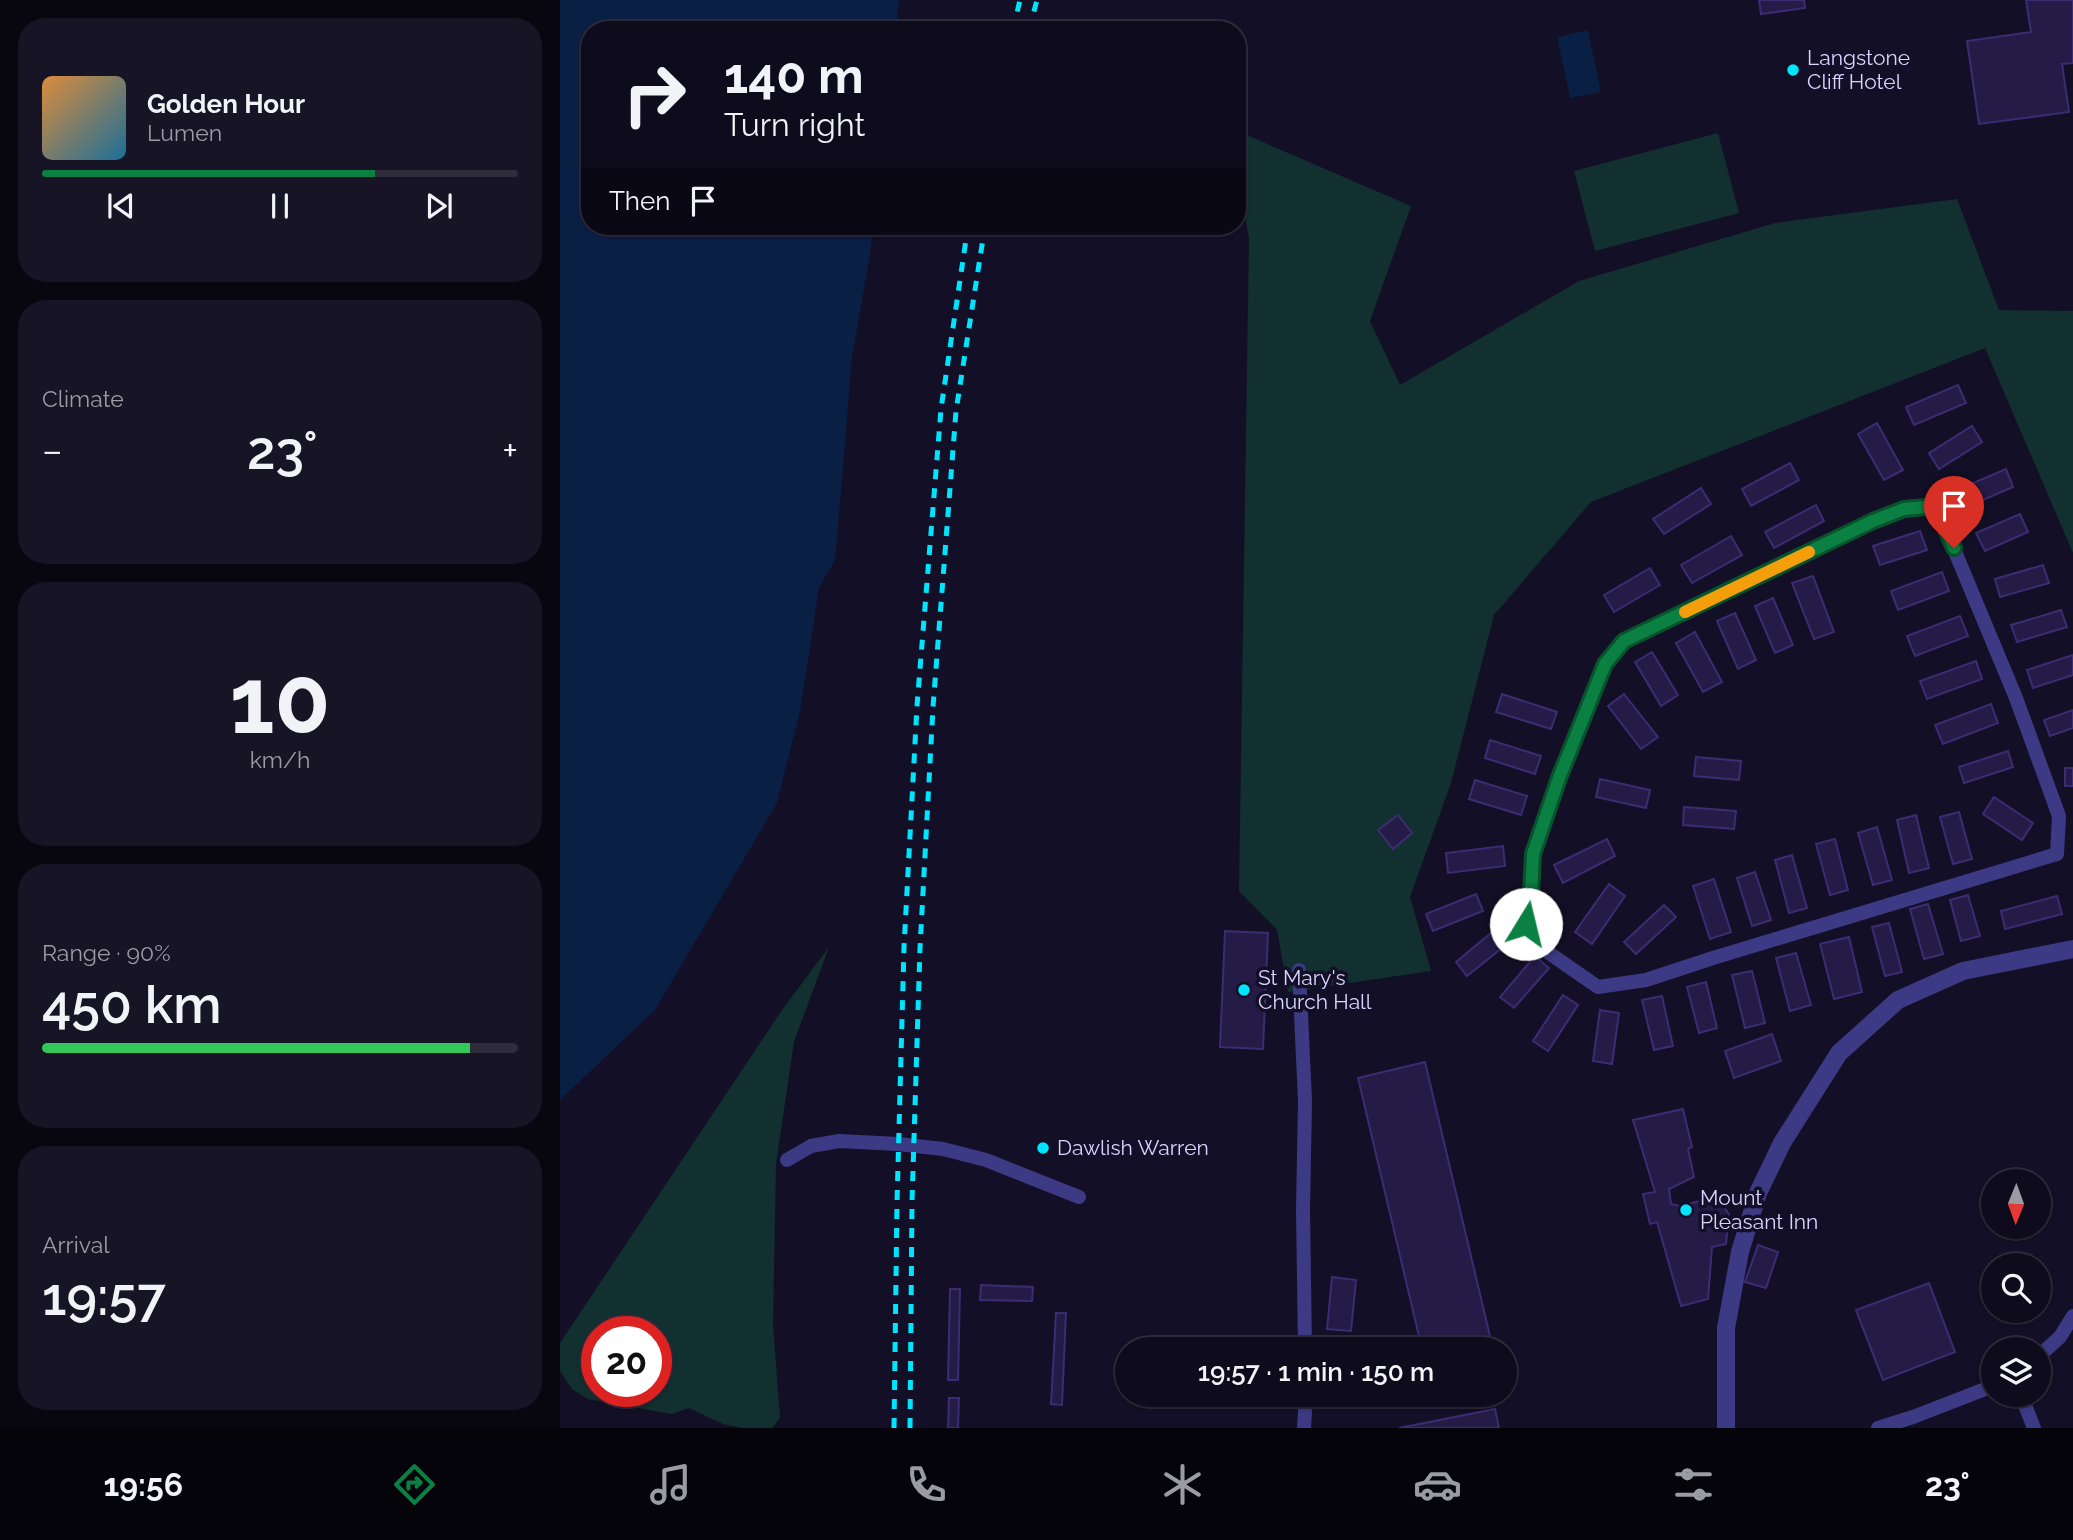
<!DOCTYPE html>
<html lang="en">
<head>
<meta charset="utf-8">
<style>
  :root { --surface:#0e0b1c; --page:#171425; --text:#f1f3f6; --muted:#9b9ba3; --line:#2e2b3b; --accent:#0b8043 }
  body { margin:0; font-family:Raleway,sans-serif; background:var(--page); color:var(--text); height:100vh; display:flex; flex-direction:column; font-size:26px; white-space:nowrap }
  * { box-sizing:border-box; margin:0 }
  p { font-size:23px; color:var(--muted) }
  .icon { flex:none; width:38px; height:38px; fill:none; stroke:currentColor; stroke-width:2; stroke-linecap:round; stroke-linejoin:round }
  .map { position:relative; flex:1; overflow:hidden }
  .panel { display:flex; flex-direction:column; gap:18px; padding:18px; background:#08060f; width:560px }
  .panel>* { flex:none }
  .hud { position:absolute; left:21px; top:21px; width:665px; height:214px; border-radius:28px; box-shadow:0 2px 5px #0004,0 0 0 2px var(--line); background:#0e0b1c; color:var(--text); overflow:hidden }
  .needle { width:46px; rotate:181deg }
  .buttons { position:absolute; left:1421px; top:1169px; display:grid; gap:14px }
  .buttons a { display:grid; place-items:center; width:70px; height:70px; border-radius:50%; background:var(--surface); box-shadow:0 2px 5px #0004,0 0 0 2px var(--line); font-size:35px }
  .speed { position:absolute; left:21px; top:1316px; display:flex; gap:14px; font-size:35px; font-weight:700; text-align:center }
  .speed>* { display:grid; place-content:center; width:91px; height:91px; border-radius:50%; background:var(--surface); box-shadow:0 2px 5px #0004,0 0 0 2px var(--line); line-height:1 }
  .speed .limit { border:10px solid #d22; background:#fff; color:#111 }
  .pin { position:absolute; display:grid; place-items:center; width:60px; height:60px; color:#fff; margin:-72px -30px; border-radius:50% 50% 50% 0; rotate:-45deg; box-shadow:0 0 7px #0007 }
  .pin .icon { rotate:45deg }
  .me { position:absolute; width:77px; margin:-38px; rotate:9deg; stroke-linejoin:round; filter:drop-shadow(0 0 5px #0008) }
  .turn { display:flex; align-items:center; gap:24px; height:147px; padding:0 28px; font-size:32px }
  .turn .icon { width:91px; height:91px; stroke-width:2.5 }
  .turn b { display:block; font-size:49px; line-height:60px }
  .then { display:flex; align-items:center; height:66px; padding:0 28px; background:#0003; gap:14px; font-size:26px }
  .big { font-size:52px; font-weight:600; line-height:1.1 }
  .panel .widget { flex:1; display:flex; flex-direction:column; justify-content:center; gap:10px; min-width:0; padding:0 24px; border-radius:28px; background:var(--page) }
  .panel .dial { align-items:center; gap:0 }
  .dial b { font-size:91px; line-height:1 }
  .song { display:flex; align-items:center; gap:21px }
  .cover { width:84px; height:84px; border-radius:10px; background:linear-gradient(135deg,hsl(30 70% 55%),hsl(200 70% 35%)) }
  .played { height:7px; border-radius:4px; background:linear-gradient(90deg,var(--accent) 70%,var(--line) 70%) }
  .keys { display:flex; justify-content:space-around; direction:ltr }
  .heat { display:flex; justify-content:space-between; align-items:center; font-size:38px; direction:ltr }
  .charge { height:10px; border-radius:5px; background:linear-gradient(90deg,#34c759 90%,var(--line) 0) }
  .trip { position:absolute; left:555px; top:1337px; width:402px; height:70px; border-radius:35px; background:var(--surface); box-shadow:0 2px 5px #0004,0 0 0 2px var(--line); font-weight:600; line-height:70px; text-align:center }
  .tab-bar { display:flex; height:112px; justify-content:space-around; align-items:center; background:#06040b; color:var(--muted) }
  .tab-bar .icon { width:49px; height:49px }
  .tab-bar .current { color:var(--accent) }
  .tab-bar b { font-size:32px; color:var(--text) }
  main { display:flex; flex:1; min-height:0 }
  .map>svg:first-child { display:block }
</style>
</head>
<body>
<main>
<section class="panel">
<div class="widget">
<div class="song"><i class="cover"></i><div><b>Golden Hour</b><p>Lumen</p></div></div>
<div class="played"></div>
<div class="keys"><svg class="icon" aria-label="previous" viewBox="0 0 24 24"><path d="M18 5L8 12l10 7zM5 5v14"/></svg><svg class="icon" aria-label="pause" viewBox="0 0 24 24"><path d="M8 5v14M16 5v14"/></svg><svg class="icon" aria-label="next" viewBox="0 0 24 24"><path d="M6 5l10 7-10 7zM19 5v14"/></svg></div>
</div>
<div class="widget"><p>Climate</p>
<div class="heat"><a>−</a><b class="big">23°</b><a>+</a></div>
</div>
<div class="widget dial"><b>10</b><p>km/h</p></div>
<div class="widget"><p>Range · 90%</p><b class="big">450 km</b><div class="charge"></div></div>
<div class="widget"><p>Arrival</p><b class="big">19:57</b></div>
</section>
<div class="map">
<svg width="1513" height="1428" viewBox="0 0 1513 1428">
  <rect width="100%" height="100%" fill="#130f26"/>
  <g fill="#12302f" fill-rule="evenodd">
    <polygon points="677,131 851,206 810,321 840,385 1019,281 1215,223 1397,199 1439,310 1513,311 1513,553 1425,348 1031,502 934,615 891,783 850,897 871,971 728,992 717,930 679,891 689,239 677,171"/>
    <polygon points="1158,133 1179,213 1035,251 1014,171"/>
    <path d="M269 947 234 1042 216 1164 213 1325 220 1418 212 1428H183L163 1424 129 1408 112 1414 28 1399 12 1389 0 1371V1343L222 1010ZM37 1332H96V1391H37Z"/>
  </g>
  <g fill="#0a1f44">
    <polygon points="0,0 339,0 336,30 30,30 30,226 314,226 310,255 291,364 267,709 101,1030 42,1087 0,1158"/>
    <polygon points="1028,30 1041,92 1010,98 997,37"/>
  </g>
  <polygon fill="#130f26" points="314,226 317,226 314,256 295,364 278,561 266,813 246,865 185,959 150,998 103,1033 45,1089 3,1160 0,1161 0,1100 95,1010 217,803 240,712 259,588 275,560 292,364 310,256"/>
  <g fill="#241b47" stroke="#3b2d73" stroke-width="2">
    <polygon points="1199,0 1244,0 1245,8 1201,14"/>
    <polygon points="1466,0 1513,0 1513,63 1502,64 1509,112 1419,124 1407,41 1471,32"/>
    <polygon points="1398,385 1406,403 1354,425 1346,407"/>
    <polygon points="1317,423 1343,470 1324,480 1298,434"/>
    <polygon points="1412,426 1422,442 1379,469 1369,453"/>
    <polygon points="1230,463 1239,480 1191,506 1182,489"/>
    <polygon points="1446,469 1453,487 1407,507 1399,489"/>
    <polygon points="1141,488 1151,504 1104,534 1093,519"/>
    <polygon points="1256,505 1264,521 1214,548 1205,532"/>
    <polygon points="1460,514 1468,532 1425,551 1416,533"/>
    <polygon points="1360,531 1367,550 1320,565 1313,546"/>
    <polygon points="1171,536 1182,555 1132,583 1121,565"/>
    <polygon points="1483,565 1489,583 1440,597 1435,579"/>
    <polygon points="1090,568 1100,585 1054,612 1044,595"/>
    <polygon points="1382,572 1389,591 1338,610 1331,591"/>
    <polygon points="1253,576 1274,632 1254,639 1232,583"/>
    <polygon points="1213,598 1233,645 1215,653 1195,606"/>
    <polygon points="1501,610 1507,627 1457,642 1451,625"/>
    <polygon points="1175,613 1196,660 1178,669 1157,621"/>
    <polygon points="1400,616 1408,636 1355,656 1347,636"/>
    <polygon points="1135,632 1162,682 1143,692 1116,643"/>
    <polygon points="1092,652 1118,695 1101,706 1075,662"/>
    <polygon points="1513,655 1513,675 1473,688 1467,670"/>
    <polygon points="1416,661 1422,679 1367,699 1360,681"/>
    <polygon points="942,694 997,712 991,729 936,712"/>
    <polygon points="1064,694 1098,737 1081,749 1048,706"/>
    <polygon points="1431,704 1438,723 1383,744 1375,725"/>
    <polygon points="1513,710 1513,728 1490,736 1484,720"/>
    <polygon points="930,740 981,756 975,774 925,758"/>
    <polygon points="1448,751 1453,767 1404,783 1399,767"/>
    <polygon points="1136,757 1181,761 1179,780 1134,776"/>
    <rect x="1505" y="768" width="8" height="18"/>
    <polygon points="1040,779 1090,790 1086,808 1036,797"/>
    <polygon points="915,780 967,796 961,815 909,799"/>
    <polygon points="1434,797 1473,823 1462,840 1423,814"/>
    <polygon points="1124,807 1176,811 1174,829 1123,825"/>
    <polygon points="1399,812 1412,859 1393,864 1380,817"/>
    <polygon points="838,815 852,833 833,849 818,830"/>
    <polygon points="1356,815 1369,868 1349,873 1337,820"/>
    <polygon points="1317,827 1332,880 1313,885 1298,833"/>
    <polygon points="1047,839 1055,856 1003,883 994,865"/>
    <polygon points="1275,839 1288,890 1270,895 1256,844"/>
    <polygon points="943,846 945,866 888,873 886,853"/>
    <polygon points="1232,855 1247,908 1229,913 1215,860"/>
    <polygon points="1195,872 1211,920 1192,926 1177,878"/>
    <polygon points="1154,879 1171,932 1150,939 1133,886"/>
    <polygon points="1049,884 1065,896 1032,944 1015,932"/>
    <polygon points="916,894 923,911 873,931 866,914"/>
    <polygon points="1408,895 1420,936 1401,941 1390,900"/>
    <polygon points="1497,896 1502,914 1445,929 1441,911"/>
    <polygon points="1368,904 1383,954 1364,959 1350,909"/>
    <polygon points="1104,905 1116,917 1076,954 1064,942"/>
    <polygon points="1329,923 1342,972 1325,976 1312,927"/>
    <polygon points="936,929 948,943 907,976 896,962"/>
    <polygon points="665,931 708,933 703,1049 660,1047"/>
    <polygon points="1289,937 1302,992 1274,999 1260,944"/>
    <polygon points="1236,953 1251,1005 1230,1011 1216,958"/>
    <polygon points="975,956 989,968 954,1008 940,997"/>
    <polygon points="1192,971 1205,1023 1185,1028 1172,975"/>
    <polygon points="1146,982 1157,1028 1139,1033 1127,987"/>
    <polygon points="1003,995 1018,1005 988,1051 973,1041"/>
    <polygon points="1102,996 1113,1046 1094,1050 1082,1000"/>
    <polygon points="1040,1010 1059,1013 1052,1064 1033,1061"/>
    <polygon points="1212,1034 1221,1061 1174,1078 1165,1051"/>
    <polygon points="865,1062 933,1349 862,1349 798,1078"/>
    <polygon points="1123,1109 1132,1147 1128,1149 1134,1177 1109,1189 1111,1204 1120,1206 1156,1197 1169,1214 1166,1244 1152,1247 1148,1299 1121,1306 1097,1222 1090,1224 1083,1194 1095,1192 1073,1120"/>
    <polygon points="1198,1245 1218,1252 1206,1288 1185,1282"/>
    <polygon points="772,1277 796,1280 791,1331 767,1329"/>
    <polygon points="1369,1283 1395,1352 1323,1380 1296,1310"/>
    <polygon points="421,1285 473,1287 472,1301 420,1300"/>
    <polygon points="390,1289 400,1289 398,1380 388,1380"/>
    <polygon points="496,1313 506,1313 502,1405 491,1404"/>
    <polygon points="389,1398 399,1398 398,1428 388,1428"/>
    <polygon points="935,1409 939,1428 839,1428"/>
  </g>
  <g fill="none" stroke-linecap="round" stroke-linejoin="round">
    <g stroke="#3d3a85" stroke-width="14">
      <polygon points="1376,506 1456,698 1499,816 1497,854 1153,958 1086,980 1038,987 986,951 966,924 970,894 973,854 999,778 1045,664 1064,641 1313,521 1344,508"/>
      <polyline points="739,970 745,1101 743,1209 745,1349"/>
      <polyline points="227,1160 251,1146 279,1141 338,1144 383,1149 426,1160 519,1197"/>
      <polyline points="1479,1356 1500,1337 1513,1316"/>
      <polyline points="1461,1395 1474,1428"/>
      <polyline points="744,1428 746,1395"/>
      <polyline points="1318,1428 1353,1417 1433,1386"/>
    </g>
    <polyline stroke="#3d3a85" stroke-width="18" points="1166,1428 1166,1328 1180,1252 1198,1193 1222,1143 1279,1053 1338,1000 1403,971 1513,949"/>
    <g stroke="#00e5ff" stroke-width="5" stroke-dasharray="10 9" stroke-linecap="butt">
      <polyline points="453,30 460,0"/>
      <polyline points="469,30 477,0"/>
      <polyline points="334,1428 337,1202 344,947 357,706 381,409 408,226"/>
      <polyline points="350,1428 352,1202 360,948 373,707 396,411 425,226"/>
    </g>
  </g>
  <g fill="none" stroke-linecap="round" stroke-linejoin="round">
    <g stroke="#07532c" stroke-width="18">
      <polyline id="route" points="966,924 971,894 973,854 999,778 1045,664 1064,641 1313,521 1344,509 1376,506 1394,548"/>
    </g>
    <use href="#route" stroke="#0b8043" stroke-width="12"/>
    <polyline stroke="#f59e0b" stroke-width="12" points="1125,612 1249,552"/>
  </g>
  <g fill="#00e5ff" stroke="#130f26" stroke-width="2.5">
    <circle cx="1233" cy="70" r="7"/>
    <circle cx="684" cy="990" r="7"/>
    <circle cx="483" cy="1148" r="7"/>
    <circle cx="1126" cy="1210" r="7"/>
  </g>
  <g text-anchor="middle" stroke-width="7" stroke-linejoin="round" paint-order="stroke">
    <g font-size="21" fill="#d9d4ff" stroke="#130f26" text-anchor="start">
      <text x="1247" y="65">Langstone<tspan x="1247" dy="24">Cliff Hotel</tspan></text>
      <text x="698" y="985">St Mary's<tspan x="698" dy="24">Church Hall</tspan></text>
      <text x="497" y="1155">Dawlish Warren</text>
      <text x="1140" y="1205">Mount<tspan x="1140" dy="24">Pleasant Inn</tspan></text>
    </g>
  </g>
</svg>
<div class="buttons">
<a><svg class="needle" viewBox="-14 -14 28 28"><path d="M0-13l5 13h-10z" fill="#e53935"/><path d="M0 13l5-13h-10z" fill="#9b9ba3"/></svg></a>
<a><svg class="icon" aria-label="search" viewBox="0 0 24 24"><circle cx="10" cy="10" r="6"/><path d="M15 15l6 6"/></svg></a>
<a><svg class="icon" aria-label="layers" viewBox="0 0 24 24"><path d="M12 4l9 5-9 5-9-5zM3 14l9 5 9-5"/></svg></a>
</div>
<div class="speed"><div class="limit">20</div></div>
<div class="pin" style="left:1394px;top:548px;background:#d93025"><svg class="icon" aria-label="arrive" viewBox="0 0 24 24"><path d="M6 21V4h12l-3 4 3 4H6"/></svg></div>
<svg class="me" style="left:966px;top:924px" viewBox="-20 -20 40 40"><circle r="19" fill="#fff"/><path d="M0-13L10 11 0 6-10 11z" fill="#0b8043"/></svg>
<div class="trip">19:57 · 1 min · 150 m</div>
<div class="hud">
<div class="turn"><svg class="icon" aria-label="right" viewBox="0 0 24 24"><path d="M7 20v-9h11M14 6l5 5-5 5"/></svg><div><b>140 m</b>Turn right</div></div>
<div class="then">Then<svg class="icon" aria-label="arrive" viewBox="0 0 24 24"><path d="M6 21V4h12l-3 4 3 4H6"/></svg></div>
</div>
</div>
</main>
<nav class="tab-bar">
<b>19:56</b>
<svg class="icon current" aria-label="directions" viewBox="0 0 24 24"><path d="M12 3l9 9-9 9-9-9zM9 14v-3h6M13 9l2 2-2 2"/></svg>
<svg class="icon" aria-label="music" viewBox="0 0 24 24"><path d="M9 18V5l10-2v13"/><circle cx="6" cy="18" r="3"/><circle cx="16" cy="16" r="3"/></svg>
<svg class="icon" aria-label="phone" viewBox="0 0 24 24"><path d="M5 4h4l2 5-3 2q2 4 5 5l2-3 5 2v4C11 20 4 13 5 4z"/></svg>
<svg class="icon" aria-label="climate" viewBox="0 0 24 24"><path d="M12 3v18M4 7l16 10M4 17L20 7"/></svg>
<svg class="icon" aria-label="car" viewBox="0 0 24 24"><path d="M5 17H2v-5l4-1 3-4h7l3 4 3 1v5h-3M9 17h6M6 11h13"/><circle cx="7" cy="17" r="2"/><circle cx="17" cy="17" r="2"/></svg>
<svg class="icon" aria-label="filters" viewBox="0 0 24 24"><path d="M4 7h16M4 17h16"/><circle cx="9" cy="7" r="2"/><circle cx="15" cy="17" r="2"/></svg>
<b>23°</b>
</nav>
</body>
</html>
